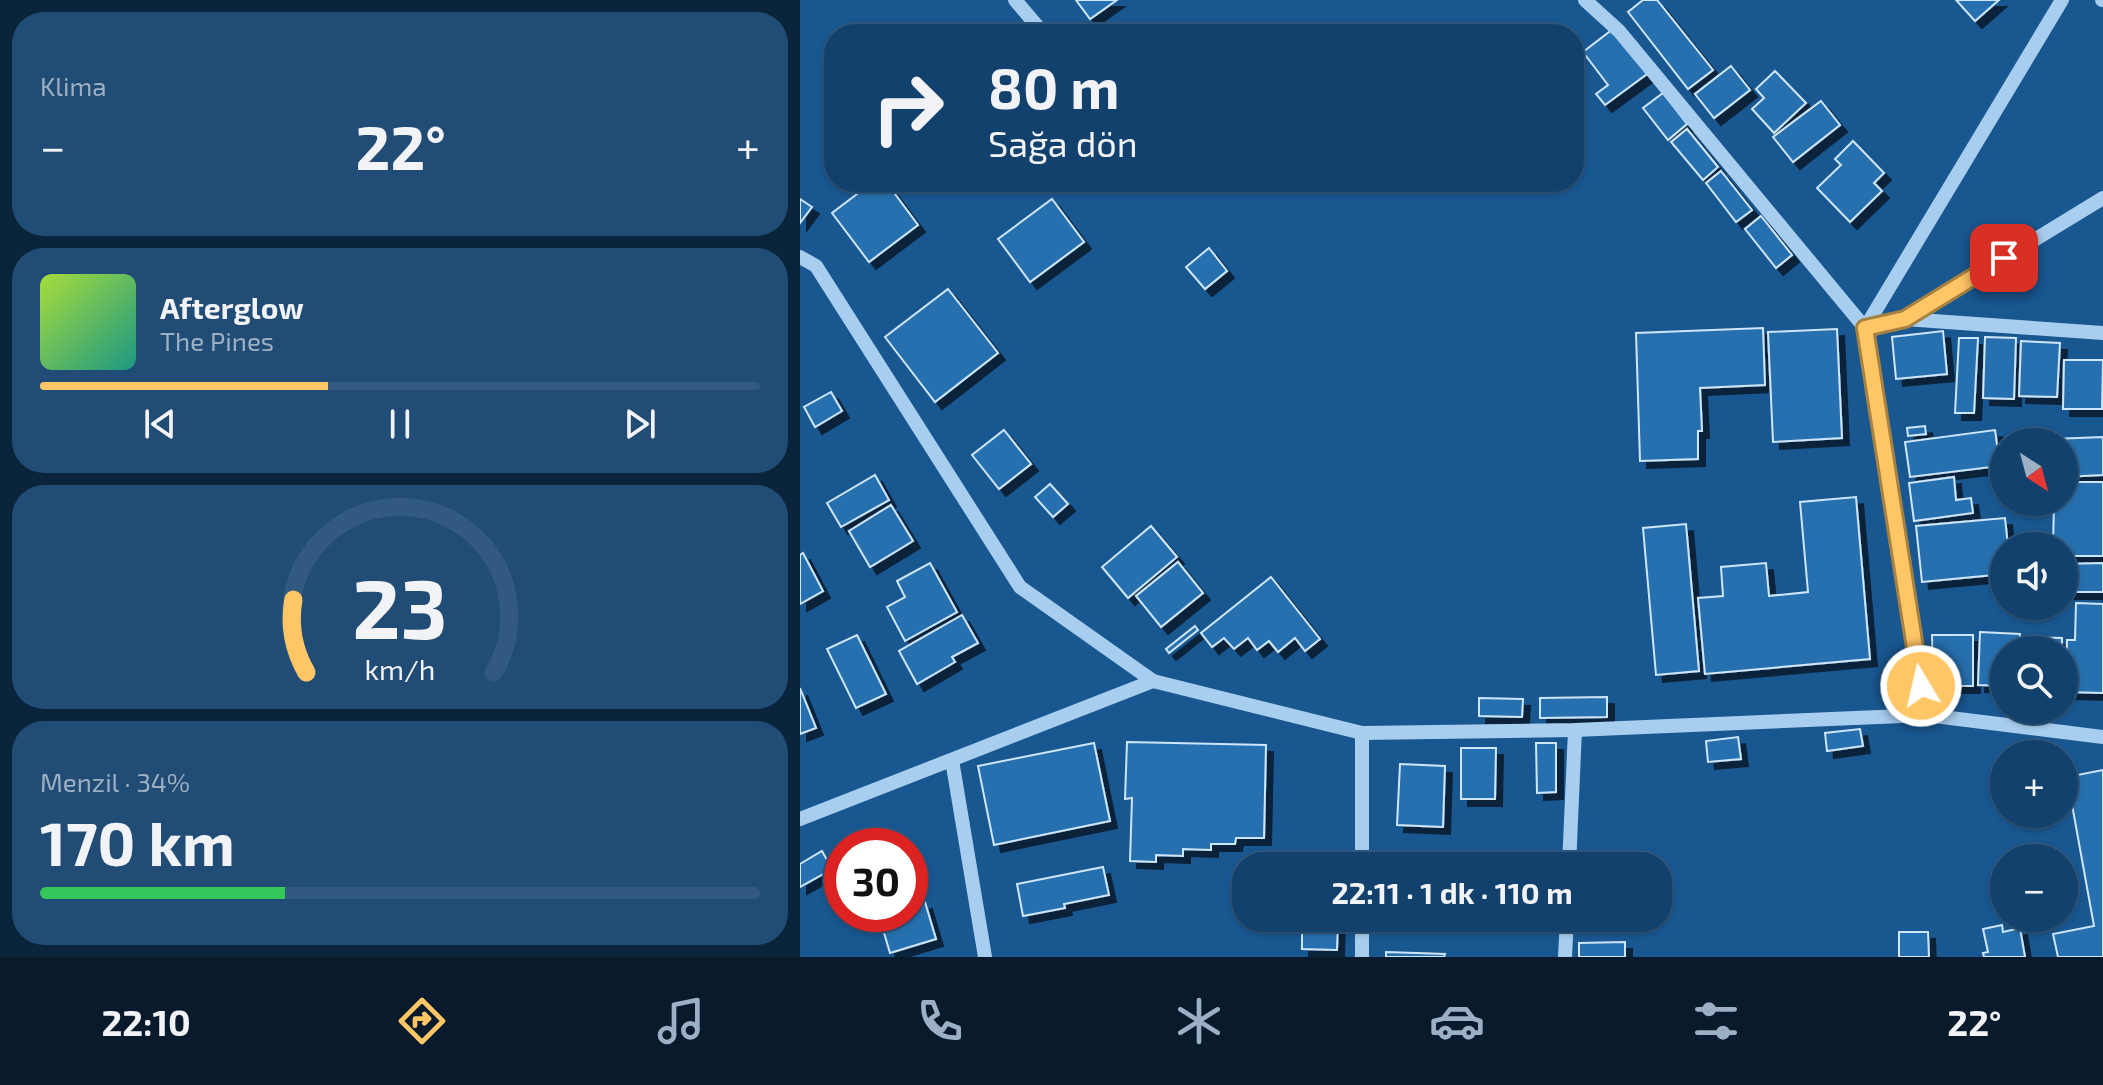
<!DOCTYPE html>
<html lang="tr">
<head>
<meta charset="utf-8">
<style>
  :root { --surface:#13416d; --page:#204c75; --text:#f1f3f6; --muted:#9dafc2; --line:#325a80; --accent:#ffc666 }
  body { margin:0; font-family:"Exo 2",sans-serif; background:var(--page); color:var(--text); height:100vh; display:flex; flex-direction:column; font-size:30px; white-space:nowrap }
  * { box-sizing:border-box; margin:0 }
  p { font-size:26px; color:var(--muted) }
  .icon { flex:none; width:44px; height:44px; fill:none; stroke:currentColor; stroke-width:2; stroke-linecap:round; stroke-linejoin:round }
  .map { position:relative; flex:1; overflow:hidden }
  .drawer { display:flex; flex-direction:column; gap:12px; padding:12px; background:#0a243c; width:800px }
  .drawer>* { flex:none }
  .banner { position:absolute; left:24px; top:24px; width:760px; height:168px; border-radius:32px; box-shadow:0 2px 6px #0004,0 0 0 2px var(--line); background:#13416d; color:var(--text); overflow:hidden }
  .needle { width:52px; rotate:144deg }
  .buttons { position:absolute; left:1190px; top:428px; display:grid; gap:16px }
  .buttons a { display:grid; place-items:center; width:88px; height:88px; border-radius:50%; background:var(--surface); box-shadow:0 2px 6px #0004,0 0 0 2px var(--line); font-size:40px }
  .speed { position:absolute; left:24px; top:828px; display:flex; gap:16px; font-size:40px; font-weight:700; text-align:center }
  .speed>* { display:grid; place-content:center; width:104px; height:104px; border-radius:50%; background:var(--surface); box-shadow:0 2px 6px #0004,0 0 0 2px var(--line); line-height:1 }
  .speed .limit { border:12px solid #d22; background:#fff; color:#111 }
  .pin { position:absolute; display:grid; place-items:center; width:68px; height:68px; color:#fff; margin:-34px; border-radius:16px; box-shadow:0 4px 12px #0006 }
  .me { position:absolute; width:88px; margin:-44px; rotate:351deg; stroke-linejoin:round; filter:drop-shadow(0 0 6px #0008) }
  .turn { display:flex; align-items:center; gap:28px; height:168px; padding:0 32px; font-size:36px }
  .turn .icon { width:104px; height:104px; stroke-width:2.5 }
  .turn b { display:block; font-size:56px; line-height:68px }
  .big { font-size:60px; font-weight:700; line-height:1.1 }
  .drawer .widget { flex:1; display:flex; flex-direction:column; justify-content:center; gap:12px; min-width:0; padding:0 28px; border-radius:32px; background:var(--page) }
  .drawer .dial { align-items:center; gap:0 }
  .dial svg { height:208px; overflow:visible; fill:none; stroke:var(--line); stroke-width:7; stroke-linecap:round; text-anchor:middle }
  .dial text { fill:var(--text); stroke:none }
  .song { display:flex; align-items:center; gap:24px }
  .cover { width:96px; height:96px; border-radius:12px; background:linear-gradient(135deg,hsl(80 70% 55%),hsl(170 70% 35%)) }
  .played { height:8px; border-radius:4px; background:linear-gradient(90deg,var(--accent) 40%,var(--line) 40%) }
  .keys { display:flex; justify-content:space-around; direction:ltr }
  .heat { display:flex; justify-content:space-between; align-items:center; font-size:44px; direction:ltr }
  .charge { height:12px; border-radius:6px; background:linear-gradient(90deg,#34c759 34%,var(--line) 0) }
  .trip { position:absolute; left:432px; top:852px; width:440px; height:80px; border-radius:32px; background:var(--surface); box-shadow:0 2px 6px #0004,0 0 0 2px var(--line); font-weight:700; line-height:80px; text-align:center }
  .dock { display:flex; height:128px; justify-content:space-around; align-items:center; background:#081a2c; color:var(--muted) }
  .dock .icon { width:56px; height:56px }
  .dock .current { color:var(--accent) }
  .dock b { font-size:36px; color:var(--text) }
  main { display:flex; flex:1; min-height:0 }
  .map>svg:first-child { display:block }
</style>
</head>
<body>
<main>
<section class="drawer">
<div class="widget"><p>Klima</p>
<div class="heat"><a>−</a><b class="big">22°</b><a>+</a></div>
</div>
<div class="widget">
<div class="song"><i class="cover"></i><div><b>Afterglow</b><p>The Pines</p></div></div>
<div class="played"></div>
<div class="keys"><svg class="icon" aria-label="previous" viewBox="0 0 24 24"><path d="M18 5L8 12l10 7zM5 5v14"/></svg><svg class="icon" aria-label="pause" viewBox="0 0 24 24"><path d="M8 5v14M16 5v14"/></svg><svg class="icon" aria-label="next" viewBox="0 0 24 24"><path d="M6 5l10 7-10 7zM19 5v14"/></svg></div>
</div>
<div class="widget dial"><svg viewBox="0 0 100 80">
<path d="M14 69A42 42 0 1 1 86 69"/>
<path d="M14 69A42 42 0 0 1 9 41" stroke="#ffc666"/>
<text x="50" y="56" font-size="32" font-weight="700">23</text>
<text x="50" y="72" font-size="11">km/h</text>
</svg></div>
<div class="widget"><p>Menzil · 34%</p><b class="big">170 km</b><div class="charge"></div></div>
</section>
<div class="map">
<svg width="1303" height="957" viewBox="0 0 1303 957">
  <defs>
    <filter id="shadow"><feDropShadow dx="7" dy="7" stdDeviation="0" flood-color="#0009"/></filter>
  </defs>
  <rect width="100%" height="100%" fill="#195791"/>
  <g fill="#286faf" stroke="#cee6fb" stroke-width="2" filter="url(#shadow)">
    <polygon points="276,0 317,0 290,19"/>
    <polygon points="843,0 857,0 913,70 888,89 828,12"/>
    <polygon points="1156,0 1199,0 1175,21"/>
    <polygon points="813,29 847,74 805,105 796,94 808,85 783,52"/>
    <polygon points="931,66 950,90 914,118 895,94"/>
    <polygon points="975,71 1006,103 974,133 952,109 964,98 956,89"/>
    <polygon points="863,93 887,124 868,140 843,108"/>
    <polygon points="1021,101 1040,125 993,162 973,137"/>
    <polygon points="887,129 918,167 903,180 871,142"/>
    <polygon points="1053,141 1084,173 1074,183 1082,191 1050,222 1017,188 1041,165 1035,159"/>
    <polygon points="921,171 952,210 936,222 906,183"/>
    <polygon points="73,182 86,182 118,225 69,262 32,213"/>
    <polygon points="0,199 12,207 0,223"/>
    <polygon points="252,199 284,242 230,282 198,239"/>
    <polygon points="961,216 992,255 976,268 945,229"/>
    <polygon points="409,248 427,271 405,289 386,267"/>
    <polygon points="148,289 198,353 135,402 85,337"/>
    <polygon points="963,328 965,385 900,388 902,431 898,431 898,459 840,461 836,333"/>
    <polygon points="1037,329 1042,438 973,442 968,332"/>
    <polygon points="1143,331 1147,374 1096,379 1092,337"/>
    <polygon points="1185,337 1216,338 1214,399 1183,398"/>
    <polygon points="1159,338 1178,338 1174,413 1155,413"/>
    <polygon points="1221,341 1260,343 1257,397 1219,396"/>
    <polygon points="1264,360 1303,360 1302,409 1263,409"/>
    <polygon points="31,392 42,411 15,427 4,407"/>
    <polygon points="1125,426 1126,434 1108,436 1107,428"/>
    <polygon points="204,430 231,464 199,489 172,455"/>
    <polygon points="1195,430 1200,466 1110,477 1105,442"/>
    <polygon points="1303,437 1303,475 1264,477 1264,442 1252,442 1252,439"/>
    <polygon points="75,475 89,500 41,527 27,503"/>
    <polygon points="1154,477 1156,500 1171,498 1173,513 1114,521 1109,483"/>
    <polygon points="1264,482 1303,482 1303,556 1264,556 1264,546 1253,546 1254,502 1264,502"/>
    <polygon points="250,484 268,504 253,517 235,497"/>
    <polygon points="1056,497 1070,659 905,674 898,598 923,596 921,567 966,563 969,596 1008,592 1000,502"/>
    <polygon points="91,505 113,541 70,567 49,531"/>
    <polygon points="1205,518 1208,546 1204,546 1204,574 1122,582 1116,526"/>
    <polygon points="886,524 899,671 856,675 843,528"/>
    <polygon points="351,526 377,557 328,598 302,567"/>
    <polygon points="3,553 23,591 0,604 0,555"/>
    <polygon points="378,562 403,593 361,627 336,596"/>
    <polygon points="130,563 157,612 105,641 87,607 105,597 97,581"/>
    <polygon points="1303,563 1303,592 1264,592 1264,564"/>
    <polygon points="471,577 520,639 505,651 495,638 478,652 469,641 457,650 448,638 434,649 424,638 412,647 401,633"/>
    <polygon points="1276,603 1303,604 1303,693 1266,692 1267,640 1275,640"/>
    <polygon points="162,615 178,643 152,657 155,662 117,684 99,651"/>
    <polygon points="395,626 398,630 369,653 366,649"/>
    <polygon points="1180,632 1220,634 1219,650 1204,650 1204,686 1178,685"/>
    <polygon points="57,635 86,694 56,708 27,649"/>
    <polygon points="1132,635 1173,635 1173,686 1133,686"/>
    <polygon points="1224,637 1262,638 1262,650 1223,650"/>
    <polygon points="0,688 16,728 0,734"/>
    <polygon points="807,697 807,717 740,718 740,698"/>
    <polygon points="679,698 723,699 722,717 679,716"/>
    <polygon points="1060,729 1063,746 1027,751 1025,733"/>
    <polygon points="938,737 941,759 908,762 906,741"/>
    <polygon points="327,742 466,745 464,838 436,838 435,844 411,844 411,850 383,849 383,856 356,855 356,862 330,861 332,798 325,799"/>
    <polygon points="294,743 310,821 194,845 178,766"/>
    <polygon points="736,743 756,743 756,792 737,793"/>
    <polygon points="661,748 696,748 695,799 661,799"/>
    <polygon points="600,764 645,766 643,827 597,825"/>
    <polygon points="1303,770 1303,957 1258,957 1253,934 1294,926 1267,777"/>
    <polygon points="22,851 32,869 0,887 0,864"/>
    <polygon points="627,857 665,861 664,866 600,866 600,862 626,864"/>
    <polygon points="303,867 309,895 264,904 265,908 223,916 217,884"/>
    <polygon points="125,902 136,939 90,953 79,916 87,914 110,914 110,907"/>
    <polygon points="502,918 538,918 537,950 502,949"/>
    <polygon points="606,918 649,918 606,921"/>
    <polygon points="1202,925 1203,932 1220,928 1225,957 1184,957 1183,953 1188,952 1183,929"/>
    <polygon points="1099,932 1128,932 1129,957 1099,957"/>
    <polygon points="825,942 825,957 779,957 779,943"/>
    <polygon points="586,952 645,954 644,957 586,957"/>
  </g>
  <g fill="none" stroke-linecap="round" stroke-linejoin="round">
    <g stroke="#a8ceef" stroke-width="14">
      <polyline points="215,0 244,34"/>
      <polyline points="785,0 819,31 1065,328 1105,319 1303,333"/>
      <polyline points="1302,0 1303,0"/>
      <polyline points="0,257 16,266 220,587 353,681 562,733 775,730 1126,715 1303,737"/>
      <polyline points="1105,319 1303,198"/>
      <polyline points="1126,715 1065,328 1262,0"/>
      <polyline points="562,733 562,866"/>
      <polyline points="152,760 185,957"/>
      <polyline points="0,819 353,681"/>
      <polyline points="769,866 775,730"/>
      <polyline points="562,918 562,957"/>
      <polyline points="765,957 767,918"/>
    </g>
  </g>
  <g fill="none" stroke-linecap="round" stroke-linejoin="round">
    <g stroke="#a68142" stroke-width="20">
      <polyline id="route" points="1121,686 1065,328 1105,319 1204,258"/>
    </g>
    <use href="#route" stroke="#ffc666" stroke-width="14"/>
  </g>
</svg>
<div class="buttons">
<a><svg class="needle" viewBox="-14 -14 28 28"><path d="M0-13l5 13h-10z" fill="#e53935"/><path d="M0 13l5-13h-10z" fill="#9dafc2"/></svg></a>
<a><svg class="icon" aria-label="sound" viewBox="0 0 24 24"><path d="M4 9h4l5-4v14l-5-4H4zM17 9q2 3 0 6"/></svg></a>
<a><svg class="icon" aria-label="search" viewBox="0 0 24 24"><circle cx="10" cy="10" r="6"/><path d="M15 15l6 6"/></svg></a>
<a>+</a>
<a>−</a>
</div>
<div class="speed"><div class="limit">30</div></div>
<div class="pin" style="left:1204px;top:258px;background:#d93025"><svg class="icon" aria-label="arrive" viewBox="0 0 24 24"><path d="M6 21V4h12l-3 4 3 4H6"/></svg></div>
<svg class="me" style="left:1121px;top:686px" viewBox="-20 -20 40 40"><circle r="17" fill="#ffc666" stroke="#fff" stroke-width="3"/><path d="M0-11L8 9 0 5-8 9z" fill="#fff"/></svg>
<div class="trip">22:11 · 1 dk · 110 m</div>
<div class="banner">
<div class="turn"><svg class="icon" aria-label="right" viewBox="0 0 24 24"><path d="M7 20v-9h11M14 6l5 5-5 5"/></svg><div><b>80 m</b>Sağa dön</div></div>
</div>
</div>
</main>
<nav class="dock">
<b>22:10</b>
<svg class="icon current" aria-label="directions" viewBox="0 0 24 24"><path d="M12 3l9 9-9 9-9-9zM9 14v-3h6M13 9l2 2-2 2"/></svg>
<svg class="icon" aria-label="music" viewBox="0 0 24 24"><path d="M9 18V5l10-2v13"/><circle cx="6" cy="18" r="3"/><circle cx="16" cy="16" r="3"/></svg>
<svg class="icon" aria-label="phone" viewBox="0 0 24 24"><path d="M5 4h4l2 5-3 2q2 4 5 5l2-3 5 2v4C11 20 4 13 5 4z"/></svg>
<svg class="icon" aria-label="climate" viewBox="0 0 24 24"><path d="M12 3v18M4 7l16 10M4 17L20 7"/></svg>
<svg class="icon" aria-label="car" viewBox="0 0 24 24"><path d="M5 17H2v-5l4-1 3-4h7l3 4 3 1v5h-3M9 17h6M6 11h13"/><circle cx="7" cy="17" r="2"/><circle cx="17" cy="17" r="2"/></svg>
<svg class="icon" aria-label="filters" viewBox="0 0 24 24"><path d="M4 7h16M4 17h16"/><circle cx="9" cy="7" r="2"/><circle cx="15" cy="17" r="2"/></svg>
<b>22°</b>
</nav>
</body>
</html>
